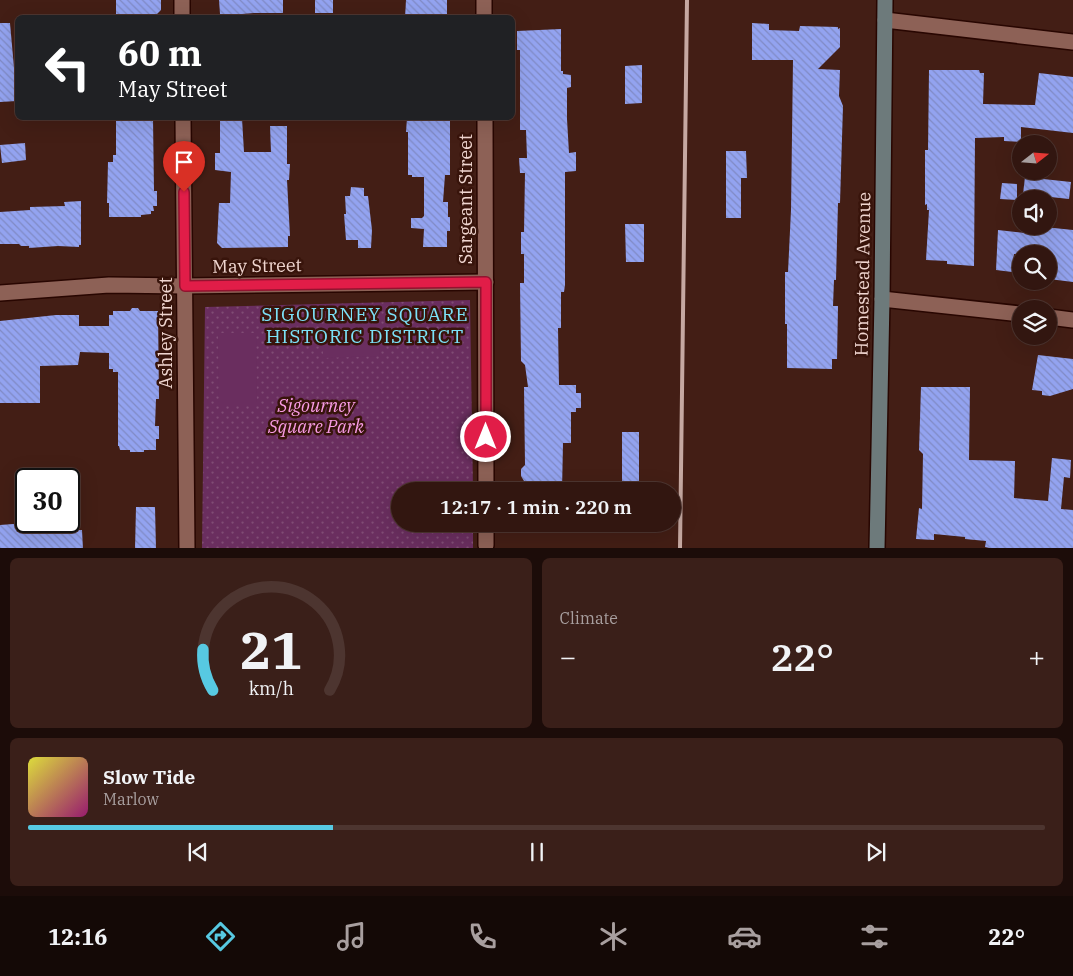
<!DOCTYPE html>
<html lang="en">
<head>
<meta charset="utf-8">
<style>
  :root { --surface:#321610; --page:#3a1f19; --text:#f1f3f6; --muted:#a89f9f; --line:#4d3530; --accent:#57c9e2 }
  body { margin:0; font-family:"IBM Plex Serif",serif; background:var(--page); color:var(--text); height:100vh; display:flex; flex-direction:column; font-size:19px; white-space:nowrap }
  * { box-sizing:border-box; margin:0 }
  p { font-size:16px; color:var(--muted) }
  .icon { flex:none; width:28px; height:28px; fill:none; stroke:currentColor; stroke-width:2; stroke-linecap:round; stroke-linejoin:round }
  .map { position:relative; height:548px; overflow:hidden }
  .side { display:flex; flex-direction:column; gap:10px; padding:10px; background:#1c0c09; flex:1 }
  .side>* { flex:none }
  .guide { position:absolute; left:15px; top:15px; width:500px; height:105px; border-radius:8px; box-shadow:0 5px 20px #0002,0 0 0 1px var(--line); background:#202124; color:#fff; overflow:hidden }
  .needle { width:32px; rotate:73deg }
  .buttons { position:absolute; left:1012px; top:135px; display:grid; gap:10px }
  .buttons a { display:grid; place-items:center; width:45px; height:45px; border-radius:50%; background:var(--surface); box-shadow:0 5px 20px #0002,0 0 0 1px var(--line); font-size:25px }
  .speed { position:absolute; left:15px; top:468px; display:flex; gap:10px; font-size:25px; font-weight:700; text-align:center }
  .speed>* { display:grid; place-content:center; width:65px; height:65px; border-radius:50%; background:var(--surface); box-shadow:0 5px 20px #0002,0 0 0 1px var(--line); line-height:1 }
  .speed .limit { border:2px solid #111; border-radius:8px; background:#fff; color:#111 }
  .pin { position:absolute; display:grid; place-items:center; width:42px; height:42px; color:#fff; margin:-51px -21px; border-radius:50% 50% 50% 0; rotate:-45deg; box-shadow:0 0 5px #0007 }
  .pin .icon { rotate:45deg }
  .me { position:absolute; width:55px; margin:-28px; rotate:0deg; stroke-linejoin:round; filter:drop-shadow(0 0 4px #0008) }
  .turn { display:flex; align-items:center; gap:18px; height:105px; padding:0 20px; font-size:22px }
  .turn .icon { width:65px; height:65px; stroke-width:2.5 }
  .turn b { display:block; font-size:35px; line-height:42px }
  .big { font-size:38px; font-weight:600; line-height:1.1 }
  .side .tile { flex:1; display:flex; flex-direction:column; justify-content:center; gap:8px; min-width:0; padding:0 18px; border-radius:8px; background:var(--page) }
  .side .dial { align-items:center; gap:0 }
  .dial svg { height:130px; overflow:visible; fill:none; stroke:var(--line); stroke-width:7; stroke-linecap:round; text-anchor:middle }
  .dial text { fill:var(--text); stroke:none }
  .song { display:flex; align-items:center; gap:15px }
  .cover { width:60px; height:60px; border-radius:8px; background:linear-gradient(135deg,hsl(60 70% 55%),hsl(320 70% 35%)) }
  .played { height:5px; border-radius:2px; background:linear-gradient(90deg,var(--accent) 30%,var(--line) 30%) }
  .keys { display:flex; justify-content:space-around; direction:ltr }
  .heat { display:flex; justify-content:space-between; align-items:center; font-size:28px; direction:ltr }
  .side .tiles { flex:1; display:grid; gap:10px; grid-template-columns:1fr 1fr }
  .tile:last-child { grid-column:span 2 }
  .trip { position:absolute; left:391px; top:482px; width:290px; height:50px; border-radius:25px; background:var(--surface); box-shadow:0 5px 20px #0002,0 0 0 1px var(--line); font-weight:600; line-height:50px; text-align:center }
  .dock { display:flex; height:80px; justify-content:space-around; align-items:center; background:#140906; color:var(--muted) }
  .dock .icon { width:35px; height:35px }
  .dock .current { color:var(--accent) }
  .dock b { font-size:22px; color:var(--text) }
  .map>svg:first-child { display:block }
</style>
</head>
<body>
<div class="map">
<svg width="1073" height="549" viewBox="0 0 1073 549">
  <defs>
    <pattern id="park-dots" width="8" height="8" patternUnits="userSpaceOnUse" patternTransform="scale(1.25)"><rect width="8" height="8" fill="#6a2e5f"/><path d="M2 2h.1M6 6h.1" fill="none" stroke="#804c75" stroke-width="1.8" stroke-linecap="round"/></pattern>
    <pattern id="building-back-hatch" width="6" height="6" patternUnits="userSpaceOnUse" patternTransform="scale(1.25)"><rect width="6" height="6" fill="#93a3f0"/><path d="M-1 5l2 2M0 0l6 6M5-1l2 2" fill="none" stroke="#808ac4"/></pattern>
  </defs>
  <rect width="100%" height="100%" fill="#431e15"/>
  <polygon fill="url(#park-dots)" points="470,300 473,491 400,491 400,524 473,524 473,548 202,549 205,307"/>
  <g fill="#6a2e5f">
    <polygon points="379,325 380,356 323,358 323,326"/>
    <polygon points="218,333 256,333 257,404 219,404"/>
  </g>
  <g fill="url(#building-back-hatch)">
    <polygon points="116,0 161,0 161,10 157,14 116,15"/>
    <polygon points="219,0 283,0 283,13 254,13 242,14 240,17 234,17 231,14 220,14"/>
    <rect x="315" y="0" width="18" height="13"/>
    <polygon points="406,0 447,0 447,18 405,18"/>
    <polygon points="0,23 10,23 17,101 0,102"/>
    <polygon points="752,23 769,24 769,30 799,31 800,26 838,27 838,29 840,28 840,47 818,69 840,70 839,96 843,106 840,203 838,203 836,280 834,280 833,306 838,306 837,359 832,359 832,369 787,368 787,324 785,324 785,272 788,272 791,210 793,60 752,60"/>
    <polygon points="561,29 561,71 563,71 563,74 571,75 571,87 567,88 567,119 569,153 576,152 576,171 565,172 565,285 564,292 561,292 561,328 558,328 559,385 576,385 576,393 581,393 581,408 576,408 576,412 571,412 571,443 563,443 562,491 524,491 524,481 521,476 521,469 525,465 524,387 528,387 525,365 521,361 520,283 524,283 524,254 521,254 521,232 524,232 525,173 520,173 519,158 527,158 526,130 520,130 520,50 517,50 517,31"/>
    <polygon points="642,65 642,103 625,104 625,66"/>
    <polygon points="929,70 979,70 980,73 984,73 983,104 1035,105 1039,73 1073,77 1073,133 1021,127 1021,142 1004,141 1004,137 975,138 974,266 947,264 947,261 926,260 929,210 927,210 927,204 925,205 925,150 928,150"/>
    <polygon points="116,118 153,118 154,191 157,191 157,206 153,206 154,211 151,211 151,214 141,215 141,217 109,217 109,203 107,203 108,162 113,162 113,155 116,155"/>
    <polygon points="220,118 242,118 244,152 271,152 270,126 287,126 287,164 290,164 289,180 287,180 290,236 288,236 288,247 222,248 217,243 219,203 230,203 231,172 215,170 215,153 220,153"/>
    <polygon points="407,118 450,118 450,175 445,175 443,202 448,202 448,217 450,217 450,231 447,231 447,247 423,247 424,229 411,228 411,218 422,218 424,216 424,177 412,177 412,175 408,175 408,132 406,132"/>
    <polygon points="25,143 26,160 2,163 0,145"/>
    <polygon points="726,151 746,151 747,178 741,178 741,218 726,218"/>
    <polygon points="1025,177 1071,182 1069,199 1023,194"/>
    <polygon points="1002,183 1017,184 1017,200 1000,199"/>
    <polygon points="351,187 364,188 364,196 368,196 372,230 371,248 358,248 358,240 346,240 344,214 346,214 345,196 350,196"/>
    <polygon points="81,201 81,245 79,245 79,247 58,246 29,248 29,246 21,246 19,244 0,244 0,212 30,210 30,207 65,206 64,202"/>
    <polygon points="625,224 644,224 644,262 626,262"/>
    <polygon points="1035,226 1073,230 1073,282 1049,279 1049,254 1014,254 1012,272 996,270 998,230 1034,234"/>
    <polygon points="132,308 138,308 140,311 158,311 159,399 156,399 155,426 159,426 159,439 156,439 156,450 144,450 144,452 130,452 130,450 120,450 119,446 118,446 118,372 113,372 113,369 109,369 109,353 80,352 78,365 40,366 40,403 0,403 0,321 56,315 79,315 79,326 109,326 109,315 113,315 113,311 130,311"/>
    <polygon points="1038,355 1073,359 1073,389 1050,396 1042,395 1042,391 1032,390"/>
    <polygon points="921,387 970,387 969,460 1015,461 1014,498 1048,501 1052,458 1071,460 1070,478 1064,477 1061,509 1073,510 1073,549 994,549 985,547 986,541 965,539 965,537 934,534 934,540 916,539 919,508 922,509 923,454 919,450"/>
    <rect x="622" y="432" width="17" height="59"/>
    <polygon points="136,507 155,507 156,549 135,549"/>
    <polygon points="39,522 39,527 67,525 67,530 82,530 83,549 0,549 0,525"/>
  </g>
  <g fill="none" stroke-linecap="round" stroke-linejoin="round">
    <g stroke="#280601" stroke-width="18">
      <g id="street">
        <polyline points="182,0 182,18"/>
        <polyline points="484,0 484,18"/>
        <polyline points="885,20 1073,42"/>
        <polyline points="183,118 187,549"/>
        <polyline points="485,118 486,491"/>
        <polyline points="0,293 109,285 185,286 486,282"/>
        <polyline points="882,299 1021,314"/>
        <polyline points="1049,317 1073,320"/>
        <polyline points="486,524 486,545"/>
      </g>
    </g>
    <g stroke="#280601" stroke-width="18">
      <polyline id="secondary" points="877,549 882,299 885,0"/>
    </g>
    <use href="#street" stroke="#8d6156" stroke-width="15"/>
    <use href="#secondary" stroke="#6d7a7b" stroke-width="15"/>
    <polyline stroke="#c5a8a1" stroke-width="4" points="680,549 687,0"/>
  </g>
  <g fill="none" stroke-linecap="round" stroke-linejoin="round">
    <g stroke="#92132f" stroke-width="12">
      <polyline id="route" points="184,192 185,286 486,282 486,437"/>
    </g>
    <use href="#route" stroke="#e11d48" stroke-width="9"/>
  </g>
  <g text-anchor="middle" stroke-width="5" stroke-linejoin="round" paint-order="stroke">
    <g font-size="18" fill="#f0d6d0" stroke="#38140b">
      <text transform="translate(466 199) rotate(-90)" y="6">Sargeant Street</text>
      <text transform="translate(257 266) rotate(-1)" y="6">May Street</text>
      <text transform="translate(863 274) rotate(-89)" y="6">Homestead Avenue</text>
      <text transform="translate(166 333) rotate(-90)" y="6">Ashley Street</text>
    </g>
    <g font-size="18" font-style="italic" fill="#f89be5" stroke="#38140b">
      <text x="316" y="412">Sigourney<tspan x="316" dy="21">Square Park</tspan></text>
    </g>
    <g font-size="19" letter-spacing="1" fill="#7ce1f8" stroke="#38140b">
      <text x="365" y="321">SIGOURNEY SQUARE<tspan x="365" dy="22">HISTORIC DISTRICT</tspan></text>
    </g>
  </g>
</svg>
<div class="buttons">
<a><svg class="needle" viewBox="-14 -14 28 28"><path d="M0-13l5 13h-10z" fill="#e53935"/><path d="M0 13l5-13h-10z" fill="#a89f9f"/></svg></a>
<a><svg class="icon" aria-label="sound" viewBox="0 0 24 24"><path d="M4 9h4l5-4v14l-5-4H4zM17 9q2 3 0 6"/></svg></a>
<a><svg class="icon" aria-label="search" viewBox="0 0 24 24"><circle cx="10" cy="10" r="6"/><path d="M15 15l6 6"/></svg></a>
<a><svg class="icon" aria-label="layers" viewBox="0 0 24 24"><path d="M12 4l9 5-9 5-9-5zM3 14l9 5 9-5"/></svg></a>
</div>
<div class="speed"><div class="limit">30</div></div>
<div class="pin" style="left:184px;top:192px;background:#d93025"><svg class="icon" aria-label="arrive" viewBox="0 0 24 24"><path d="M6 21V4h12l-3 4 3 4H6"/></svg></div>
<svg class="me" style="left:486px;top:437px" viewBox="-20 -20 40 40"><circle r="17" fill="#e11d48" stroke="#fff" stroke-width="3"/><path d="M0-11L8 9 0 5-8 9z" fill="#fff"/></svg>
<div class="trip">12:17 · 1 min · 220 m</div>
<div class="guide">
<div class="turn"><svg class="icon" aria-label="left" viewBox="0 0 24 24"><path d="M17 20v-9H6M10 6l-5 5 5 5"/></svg><div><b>60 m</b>May Street</div></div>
</div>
</div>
<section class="side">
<div class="tiles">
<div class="tile dial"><svg viewBox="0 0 100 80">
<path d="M14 69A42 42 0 1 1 86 69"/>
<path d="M14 69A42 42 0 0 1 8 44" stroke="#57c9e2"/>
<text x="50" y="56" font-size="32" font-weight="700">21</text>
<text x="50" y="72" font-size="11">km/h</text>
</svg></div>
<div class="tile"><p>Climate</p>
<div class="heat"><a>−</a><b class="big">22°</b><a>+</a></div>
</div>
<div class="tile">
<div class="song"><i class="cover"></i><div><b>Slow Tide</b><p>Marlow</p></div></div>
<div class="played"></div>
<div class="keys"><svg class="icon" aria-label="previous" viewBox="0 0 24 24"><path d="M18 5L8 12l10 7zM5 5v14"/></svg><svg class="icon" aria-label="pause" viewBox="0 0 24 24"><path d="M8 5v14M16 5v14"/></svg><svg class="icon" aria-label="next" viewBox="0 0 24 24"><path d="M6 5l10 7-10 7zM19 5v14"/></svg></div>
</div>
</div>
</section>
<nav class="dock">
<b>12:16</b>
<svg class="icon current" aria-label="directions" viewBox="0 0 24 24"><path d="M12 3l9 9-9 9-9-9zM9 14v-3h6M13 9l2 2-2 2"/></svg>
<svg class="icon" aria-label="music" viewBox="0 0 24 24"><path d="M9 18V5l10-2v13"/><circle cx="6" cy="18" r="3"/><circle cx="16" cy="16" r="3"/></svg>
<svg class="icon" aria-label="phone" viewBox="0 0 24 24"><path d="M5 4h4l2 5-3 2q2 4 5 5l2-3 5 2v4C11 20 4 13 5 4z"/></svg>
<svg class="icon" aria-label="climate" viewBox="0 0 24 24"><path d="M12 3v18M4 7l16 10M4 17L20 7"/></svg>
<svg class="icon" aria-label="car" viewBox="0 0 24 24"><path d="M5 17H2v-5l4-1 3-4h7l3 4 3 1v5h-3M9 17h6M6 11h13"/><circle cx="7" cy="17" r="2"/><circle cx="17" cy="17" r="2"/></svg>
<svg class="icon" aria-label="filters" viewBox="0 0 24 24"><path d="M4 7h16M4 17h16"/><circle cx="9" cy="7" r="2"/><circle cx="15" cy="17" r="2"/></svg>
<b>22°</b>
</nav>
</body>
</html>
